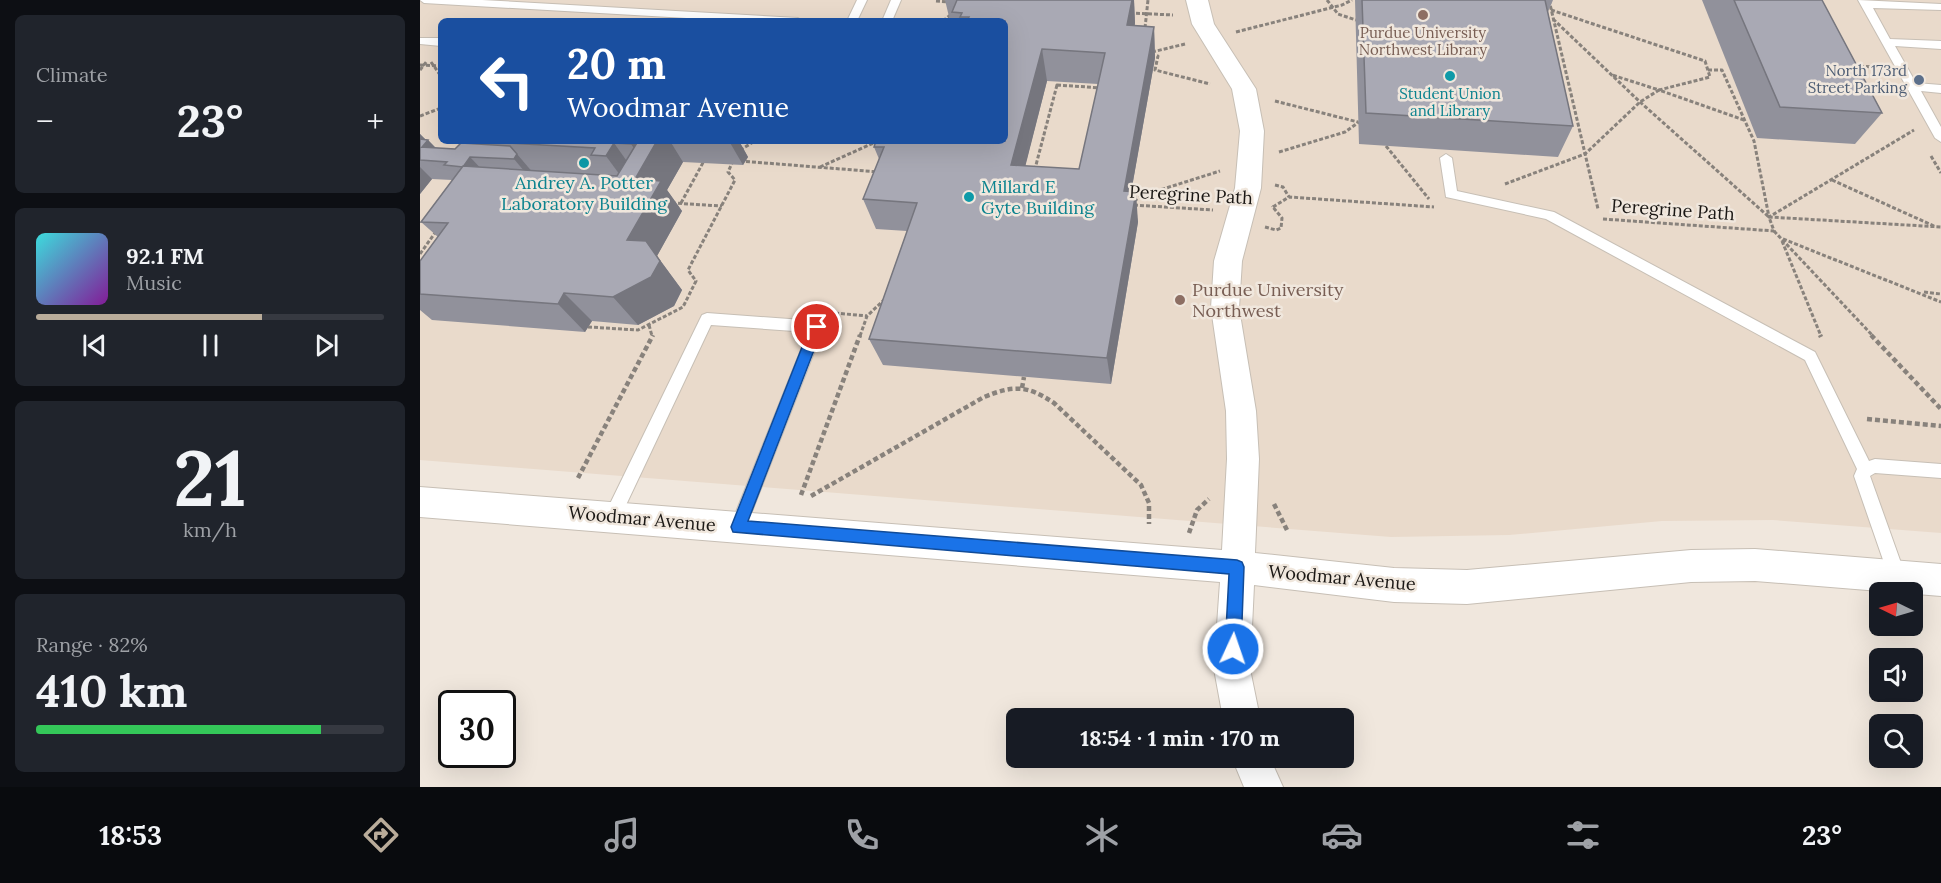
<!DOCTYPE html>
<html lang="en">
<head>
<meta charset="utf-8">
<style>
  :root { --surface:#171b24; --page:#20242c; --text:#f1f3f6; --muted:#9ea1a6; --line:#363941; --accent:#b9ac9a }
  body { margin:0; font-family:Lora,serif; background:var(--page); color:var(--text); height:100vh; display:flex; flex-direction:column; font-size:22px; white-space:nowrap }
  * { box-sizing:border-box; margin:0 }
  p { font-size:20px; color:var(--muted) }
  .icon { flex:none; width:33px; height:33px; fill:none; stroke:currentColor; stroke-width:2; stroke-linecap:round; stroke-linejoin:round }
  .map { position:relative; flex:1; overflow:hidden }
  .sheet { display:flex; flex-direction:column; gap:15px; padding:15px; background:#0d0f14; width:420px }
  .sheet>* { flex:none }
  .banner { position:absolute; left:18px; top:18px; width:570px; height:126px; border-radius:9px; box-shadow:0 6px 24px #0002; background:#1a4fa0; color:#fff; overflow:hidden }
  .needle { width:39px; rotate:275deg }
  .buttons { position:absolute; left:1449px; top:582px; display:grid; gap:12px }
  .buttons a { display:grid; place-items:center; width:54px; height:54px; border-radius:9px; background:var(--surface); box-shadow:0 6px 24px #0002; font-size:30px }
  .speed { position:absolute; left:18px; top:690px; display:flex; gap:12px; font-size:30px; font-weight:700; text-align:center }
  .speed>* { display:grid; place-content:center; width:78px; height:78px; border-radius:50%; background:var(--surface); box-shadow:0 6px 24px #0002; line-height:1 }
  .speed .limit { border:3px solid #111; border-radius:9px; background:#fff; color:#111 }
  .pin { position:absolute; display:grid; place-items:center; width:51px; height:51px; color:#fff; margin:-26px; border:3px solid #fff; border-radius:50%; box-shadow:0 2px 6px #0007 }
  .me { position:absolute; width:66px; margin:-33px; rotate:3deg; stroke-linejoin:round; filter:drop-shadow(0 0 4px #0008) }
  .turn { display:flex; align-items:center; gap:21px; height:126px; padding:0 30px; font-size:27px }
  .turn .icon { width:78px; height:78px; stroke-width:2.5 }
  .turn b { display:block; font-size:42px; line-height:51px }
  .big { font-size:45px; font-weight:800; line-height:1.1 }
  .sheet .card { flex:1; display:flex; flex-direction:column; justify-content:center; gap:9px; min-width:0; padding:0 21px; border-radius:9px; background:var(--page) }
  .sheet .dial { align-items:center; gap:0 }
  .dial b { font-size:78px; line-height:1 }
  .song { display:flex; align-items:center; gap:18px }
  .cover { width:72px; height:72px; border-radius:9px; background:linear-gradient(135deg,hsl(180 70% 55%),hsl(290 70% 35%)) }
  .played { height:6px; border-radius:3px; background:linear-gradient(90deg,var(--accent) 65%,var(--line) 65%) }
  .keys { display:flex; justify-content:space-around; direction:ltr }
  .heat { display:flex; justify-content:space-between; align-items:center; font-size:33px; direction:ltr }
  .charge { height:9px; border-radius:4px; background:linear-gradient(90deg,#34c759 82%,var(--line) 0) }
  .trip { position:absolute; left:586px; top:708px; width:348px; height:60px; border-radius:9px; background:var(--surface); box-shadow:0 6px 24px #0002; font-weight:800; line-height:60px; text-align:center }
  .dock { display:flex; height:96px; justify-content:space-around; align-items:center; background:#090b0e; color:var(--muted) }
  .dock .icon { width:42px; height:42px }
  .dock .on { color:var(--accent) }
  .dock b { font-size:27px; color:var(--text) }
  main { display:flex; flex:1; min-height:0 }
  .map>svg:first-child { display:block }
</style>
</head>
<body>
<main>
<section class="sheet">
<div class="card"><p>Climate</p>
<div class="heat"><a>−</a><b class="big">23°</b><a>+</a></div>
</div>
<div class="card">
<div class="song"><i class="cover"></i><div><b>92.1 FM</b><p>Music</p></div></div>
<div class="played"></div>
<div class="keys"><svg class="icon" aria-label="previous" viewBox="0 0 24 24"><path d="M18 5L8 12l10 7zM5 5v14"/></svg><svg class="icon" aria-label="pause" viewBox="0 0 24 24"><path d="M8 5v14M16 5v14"/></svg><svg class="icon" aria-label="next" viewBox="0 0 24 24"><path d="M6 5l10 7-10 7zM19 5v14"/></svg></div>
</div>
<div class="card dial"><b>21</b><p>km/h</p></div>
<div class="card"><p>Range · 82%</p><b class="big">410 km</b><div class="charge"></div></div>
</section>
<div class="map">
<svg width="1521" height="787" viewBox="0 0 1521 787">
  <rect width="100%" height="100%" fill="#f0e7dd"/>
  <path fill="#e9dacb" fill-rule="evenodd" d="M0 0H1521V533L1353 520 1242 521 1089 535 971 537 0 460ZM21 21H585V141H21Z"/>
  <g fill="none" stroke-linecap="round" stroke-linejoin="round">
    <g stroke="#c7bfb5" stroke-width="2">
      <g id="lane">
        <polygon points="0,0 62,0 378,18 383,21 319,21 4,3"/>
        <polygon points="437,0 447,0 437,21 427,21"/>
        <polygon points="471,0 481,0 472,21 462,21"/>
        <polygon points="1438,0 1521,4 1521,10 1453,8 1470,39 1521,41 1521,49 1475,46 1496,83 1521,85 1521,93 1501,91 1521,127 1521,142 1515,138"/>
        <polygon points="0,38 21,38 21,46 0,44"/>
        <polygon points="1026,154 1032,158 1037,191 1134,212 1395,352 1449,461 1455,459 1521,464 1521,478 1455,473 1450,476 1486,577 1483,583 1477,585 1471,583 1434,476 1437,469 1385,360 1126,219 1026,197 1020,158"/>
        <polygon points="287,313 397,321 402,323 404,327 324,532 318,535 312,532 310,527 388,332 291,325 198,522 192,525 186,522 184,517 186,512 280,319 282,315"/>
      </g>
    </g>
    <g stroke="#c7bfb5" stroke-width="2">
      <g id="street">
        <polygon points="766,0 788,0 794,24 836,89 844,131 841,188 822,261 819,308 836,411 839,459 835,553 974,568 1047,570 1271,550 1335,549 1521,564 1521,596 1335,581 1271,582 1047,604 974,602 834,585 830,669 840,718 803,718 794,669 800,582 0,517 0,487 802,550 807,459 806,411 791,308 794,261 815,188 820,131 812,89 772,24"/>
        <polygon points="812,758 850,758 863,787 824,787"/>
      </g>
    </g>
    <g stroke="#88827c" stroke-width="3" stroke-dasharray="4 2" stroke-linecap="butt">
      <polyline points="907,0 918,14 936,20"/>
      <polyline points="1129,0 1178,209"/>
      <polyline points="516,1 529,2"/>
      <polyline points="1131,10 1285,61 1290,77 1239,90 1192,75"/>
      <polyline points="710,13 753,15"/>
      <polyline points="1133,19 1220,102 1349,217"/>
      <polyline points="523,21 533,13"/>
      <polyline points="725,28 728,0"/>
      <polyline points="816,32 922,5 932,0"/>
      <polyline points="732,52 765,44"/>
      <polyline points="731,56 738,56 735,70 790,84"/>
      <polyline points="11,62 21,76"/>
      <polyline points="0,65 21,66"/>
      <polyline points="1434,66 1457,67"/>
      <polyline points="0,70 7,61"/>
      <polyline points="1288,70 1302,70 1334,141 1349,217 1494,130"/>
      <polygon points="637,85 682,88 660,187 611,184"/>
      <polyline points="855,101 938,122"/>
      <polyline points="0,116 21,108"/>
      <polyline points="61,141 65,148"/>
      <polyline points="966,146 1009,199"/>
      <polyline points="320,150 335,141"/>
      <polyline points="859,152 925,132 939,122"/>
      <polyline points="1511,156 1521,173"/>
      <polyline points="320,161 459,172"/>
      <polyline points="400,167 458,141"/>
      <polyline points="1412,180 1514,226"/>
      <polyline points="1085,184 1165,154 1220,102 1239,90 1324,120"/>
      <polyline points="855,185 863,187 869,197"/>
      <polyline points="714,201 721,196 800,171"/>
      <polyline points="252,203 302,206"/>
      <polyline points="261,203 285,159"/>
      <polyline points="714,205 793,210"/>
      <polyline points="853,207 869,197 1014,207"/>
      <polyline points="1183,219 1354,231 1349,217 1521,227"/>
      <polyline points="845,227 856,230 861,228 862,218 852,206"/>
      <polyline points="1354,231 1453,336"/>
      <polyline points="1363,239 1521,302"/>
      <polyline points="1362,241 1401,336"/>
      <polyline points="0,254 17,230"/>
      <polyline points="1504,292 1521,294"/>
      <polyline points="415,313 447,316"/>
      <polyline points="229,325 232,336"/>
      <polyline points="168,327 218,330 263,307 276,281 268,270 315,180 308,172 313,161"/>
      <polyline points="440,336 447,316 465,299"/>
    </g>
    <g stroke="#88827c" stroke-width="4.5" stroke-dasharray="5 3" stroke-linecap="butt">
      <polyline points="1400,335 1401,337"/>
      <polyline points="1451,335 1521,409"/>
      <polyline points="602,388 604,377"/>
      <polyline points="1447,419 1521,426"/>
      <polyline points="158,478 233,335"/>
      <polyline points="381,495 440,335"/>
      <path d="M391 496 564 397C594 385 607 385 634 403L721 485 729 503V524"/>
      <polyline points="854,504 868,532"/>
      <polyline points="769,533 777,510 789,499"/>
    </g>
    <use href="#lane" fill="#fff" fill-rule="evenodd"/>
    <use href="#street" fill="#fff" fill-rule="evenodd"/>
  </g>
  <g fill="#91919b" fill-rule="evenodd">
    <path d="M525 0H714L715 25 734 27 735 58 711 192 718 222 691 384 463 365 449 339 487 231 456 229 443 199 459 159 454 147 526 142 585 21H530ZM627 81 678 84 659 169 605 166Z"/>
    <polygon points="935,0 1133,0 1128,12 1153,126 1138,157 939,144"/>
    <polygon points="1282,0 1402,0 1462,113 1435,144 1337,138"/>
    <polygon points="0,134 5,139 8,140 16,148 35,149 71,145 67,141 319,141 328,157 323,165 263,162 247,190 262,211 237,256 262,290 254,306 218,325 172,321 165,332 12,320 0,310 0,261 18,237 1,222 32,180 12,179 0,194"/>
  </g>
  <g fill="#76767e">
    <polygon points="712,0 714,0 715,23 709,56 707,25"/>
    <polygon points="734,27 735,58 706,221 704,191"/>
    <polygon points="622,49 627,81 598,195 591,165"/>
    <polygon points="0,134 7,141 8,140 26,159 0,153"/>
    <polygon points="213,141 250,141 263,162 247,190 262,211 237,256 262,290 254,306 218,325 193,297 207,240 215,179 224,163 211,144"/>
    <polygon points="309,141 319,141 328,157 323,165"/>
    <polygon points="194,143 216,174 208,186 186,156"/>
    <polygon points="97,154 114,174 110,178 94,159"/>
    <polygon points="50,157 68,176 43,167"/>
    <polygon points="0,167 12,179 0,194"/>
    <polygon points="716,192 718,222 691,384 687,358"/>
    <polygon points="144,293 172,321 165,332 138,304"/>
  </g>
  <g fill="#a9a9b4" stroke="#76767e" stroke-width="1.5" fill-rule="evenodd">
    <path d="M537 0H712L707 25 734 27 704 191 716 192 687 358 449 339 497 203 443 199 464 147H454L456 141H506L526 142 527 141H585V21H547L549 17H540L542 13 532 12ZM622 49 685 53 659 169 591 165Z"/>
    <polygon points="942,0 1125,0 1153,126 946,113"/>
    <polygon points="1314,0 1402,0 1462,113 1360,107"/>
    <polygon points="0,139 8,140 2,147 35,149 41,143 90,146 97,154 94,159 50,157 43,167 24,165 27,162 0,160"/>
    <polygon points="89,141 213,141 211,144 194,143 186,156 171,155 175,148 87,143"/>
    <polygon points="218,141 237,141 215,179 241,181 207,240 226,241 240,261 231,277 193,297 144,293 138,304 0,294 0,261 28,223 1,222 43,166 197,176"/>
  </g>
  <polygon fill="#1a73e8" stroke="#114b97" stroke-width="1.5" points="397,321 403,327 328,521 817,560 822,562 824,567 821,649 819,654 813,657 807,654 805,649 809,574 313,532 311,527 390,327"/>
  <g fill="#8d6e63" stroke="#f0e7dd" stroke-width="2">
    <circle cx="1003" cy="15" r="6"/>
    <circle cx="760" cy="300" r="6"/>
  </g>
  <g fill="#0f9aa8" stroke="#f0e7dd" stroke-width="2">
    <circle cx="1030" cy="76" r="6"/>
    <circle cx="164" cy="163" r="6"/>
    <circle cx="549" cy="197" r="6"/>
  </g>
  <circle fill="#5c6f8a" stroke="#f0e7dd" stroke-width="2" cx="1499" cy="80" r="6"/>
  <g text-anchor="middle" stroke-width="5" stroke-linejoin="round" paint-order="stroke">
    <g font-size="15" fill="#785e54" stroke="#f0e7dd">
      <text x="1003" y="38">Purdue University<tspan x="1003" dy="17">Northwest Library</tspan></text>
    </g>
    <g font-size="15" fill="#4e5e75" stroke="#f0e7dd" text-anchor="end">
      <text x="1487" y="76">North 173rd<tspan x="1487" dy="17">Street Parking</tspan></text>
    </g>
    <g font-size="15" fill="#0d838f" stroke="#f0e7dd">
      <text x="1030" y="99">Student Union<tspan x="1030" dy="17">and Library</tspan></text>
    </g>
    <g font-size="18" fill="#0d838f" stroke="#f0e7dd">
      <text x="164" y="189">Andrey A. Potter<tspan x="164" dy="21">Laboratory Building</tspan></text>
      <text x="561" y="193" text-anchor="start">Millard E<tspan x="561" dy="21">Gyte Building</tspan></text>
    </g>
    <g font-size="18" fill="#1a1714" stroke="#f0e7dd">
      <text transform="translate(771 195) rotate(3)" y="6">Peregrine Path</text>
      <text transform="translate(1253 210) rotate(4)" y="6">Peregrine Path</text>
      <text transform="translate(222 519) rotate(5)" y="6">Woodmar Avenue</text>
      <text transform="translate(922 578) rotate(5)" y="6">Woodmar Avenue</text>
    </g>
    <g font-size="18" fill="#785e54" stroke="#f0e7dd" text-anchor="start">
      <text x="772" y="296">Purdue University<tspan x="772" dy="21">Northwest</tspan></text>
    </g>
  </g>
</svg>
<div class="buttons">
<a><svg class="needle" viewBox="-14 -14 28 28"><path d="M0-13l5 13h-10z" fill="#e53935"/><path d="M0 13l5-13h-10z" fill="#9ea1a6"/></svg></a>
<a><svg class="icon" aria-label="sound" viewBox="0 0 24 24"><path d="M4 9h4l5-4v14l-5-4H4zM17 9q2 3 0 6"/></svg></a>
<a><svg class="icon" aria-label="search" viewBox="0 0 24 24"><circle cx="10" cy="10" r="6"/><path d="M15 15l6 6"/></svg></a>
</div>
<div class="speed"><div class="limit">30</div></div>
<div class="pin" style="left:397px;top:327px;background:#d93025"><svg class="icon" aria-label="arrive" viewBox="0 0 24 24"><path d="M6 21V4h12l-3 4 3 4H6"/></svg></div>
<svg class="me" style="left:813px;top:649px" viewBox="-20 -20 40 40"><circle r="17" fill="#1a73e8" stroke="#fff" stroke-width="3"/><path d="M0-11L8 9 0 5-8 9z" fill="#fff"/></svg>
<div class="trip">18:54 · 1 min · 170 m</div>
<div class="banner">
<div class="turn"><svg class="icon" aria-label="left" viewBox="0 0 24 24"><path d="M17 20v-9H6M10 6l-5 5 5 5"/></svg><div><b>20 m</b>Woodmar Avenue</div></div>
</div>
</div>
</main>
<nav class="dock">
<b>18:53</b>
<svg class="icon on" aria-label="directions" viewBox="0 0 24 24"><path d="M12 3l9 9-9 9-9-9zM9 14v-3h6M13 9l2 2-2 2"/></svg>
<svg class="icon" aria-label="music" viewBox="0 0 24 24"><path d="M9 18V5l10-2v13"/><circle cx="6" cy="18" r="3"/><circle cx="16" cy="16" r="3"/></svg>
<svg class="icon" aria-label="phone" viewBox="0 0 24 24"><path d="M5 4h4l2 5-3 2q2 4 5 5l2-3 5 2v4C11 20 4 13 5 4z"/></svg>
<svg class="icon" aria-label="climate" viewBox="0 0 24 24"><path d="M12 3v18M4 7l16 10M4 17L20 7"/></svg>
<svg class="icon" aria-label="car" viewBox="0 0 24 24"><path d="M5 17H2v-5l4-1 3-4h7l3 4 3 1v5h-3M9 17h6M6 11h13"/><circle cx="7" cy="17" r="2"/><circle cx="17" cy="17" r="2"/></svg>
<svg class="icon" aria-label="filters" viewBox="0 0 24 24"><path d="M4 7h16M4 17h16"/><circle cx="9" cy="7" r="2"/><circle cx="15" cy="17" r="2"/></svg>
<b>23°</b>
</nav>
</body>
</html>
